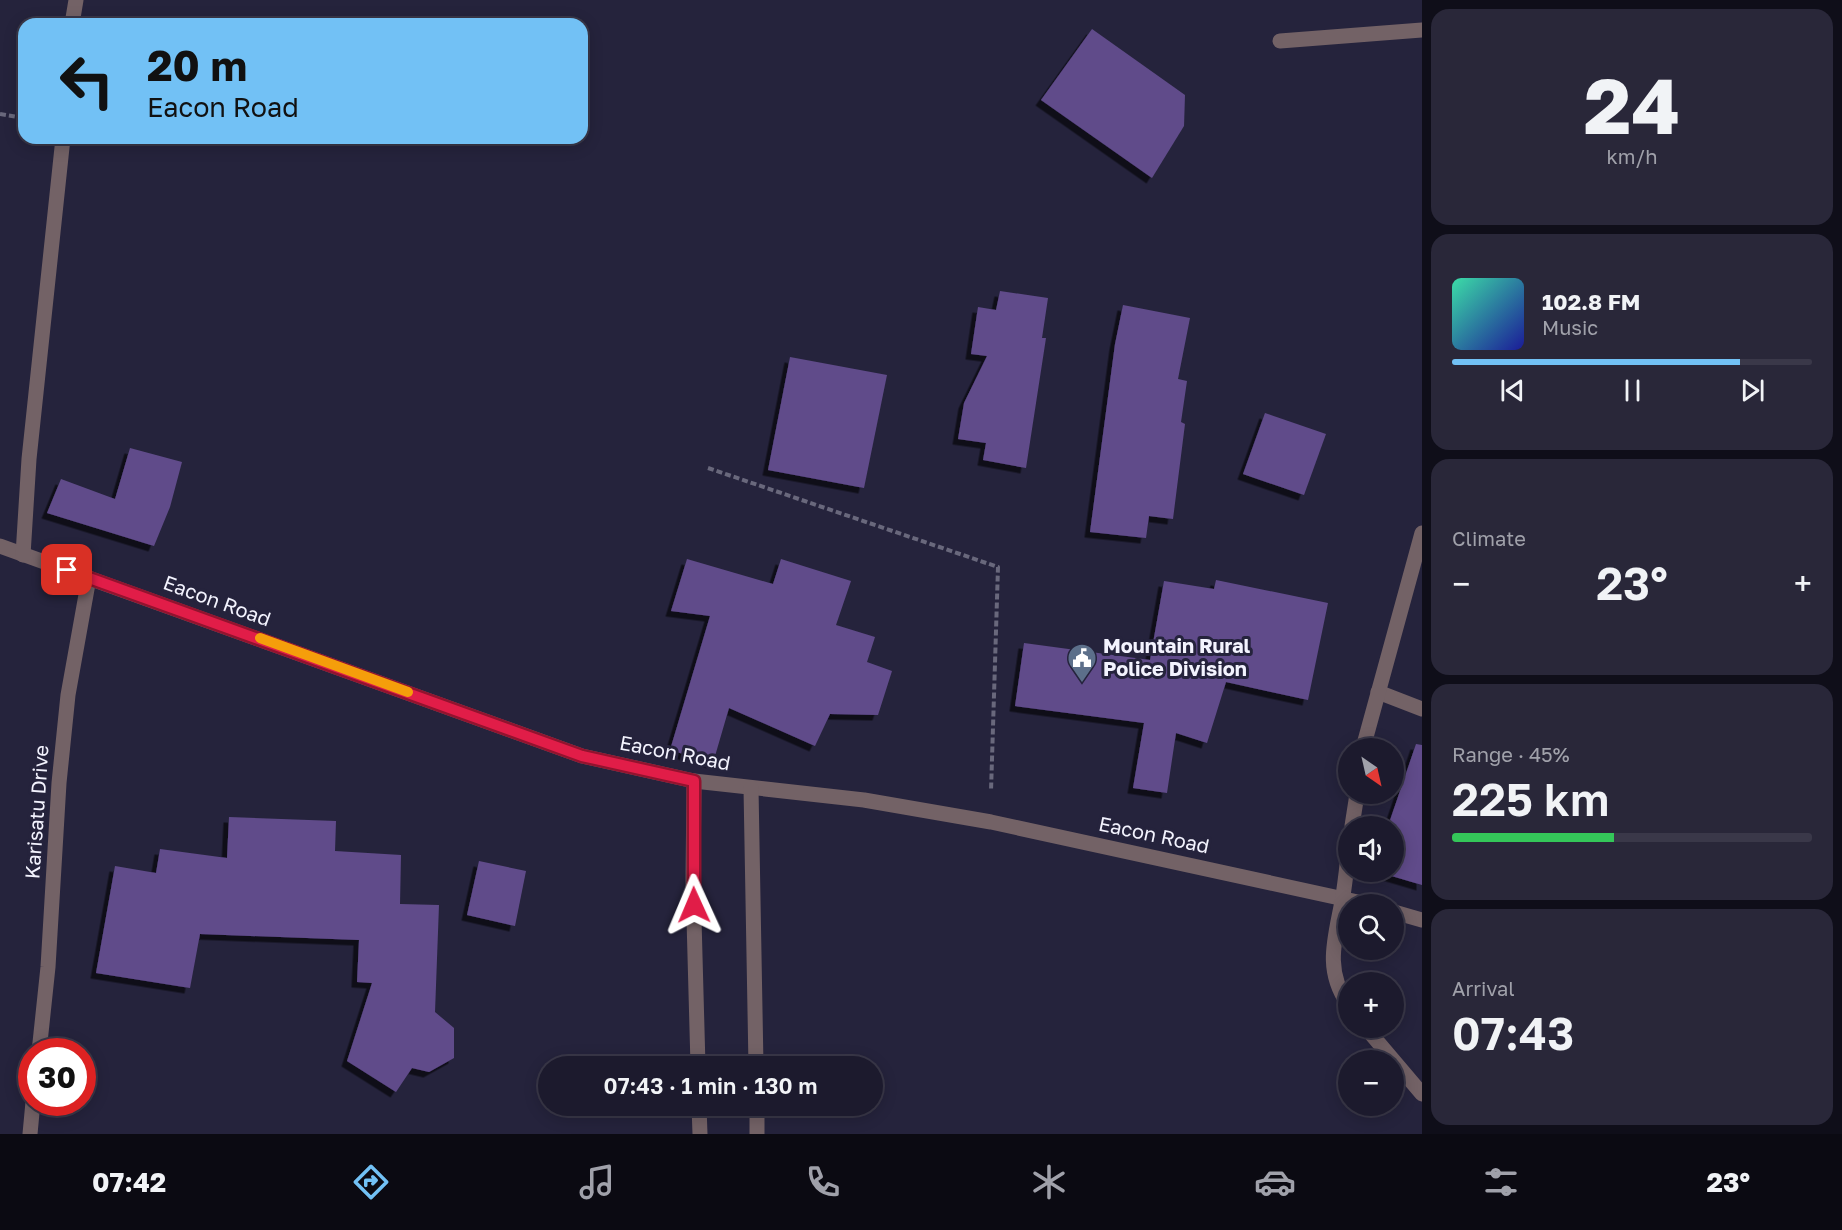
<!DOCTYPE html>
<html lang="en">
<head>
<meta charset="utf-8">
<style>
  :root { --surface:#1c1a2d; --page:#292739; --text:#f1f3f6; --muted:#a0a1aa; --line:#3a3849; --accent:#72c1f5 }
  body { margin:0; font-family:"Golos Text",sans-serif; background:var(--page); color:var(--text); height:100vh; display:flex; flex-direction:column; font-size:22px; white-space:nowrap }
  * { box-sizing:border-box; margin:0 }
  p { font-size:20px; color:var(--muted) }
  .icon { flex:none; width:33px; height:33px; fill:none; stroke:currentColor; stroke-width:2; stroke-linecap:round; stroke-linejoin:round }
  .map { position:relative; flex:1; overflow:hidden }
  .drawer { display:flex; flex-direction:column; gap:9px; padding:9px; background:#0f0e19; width:420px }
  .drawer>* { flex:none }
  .guide { position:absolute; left:18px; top:18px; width:570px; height:126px; border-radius:18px; box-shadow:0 3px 15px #0003,0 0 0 2px var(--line); background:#72c1f5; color:#111; overflow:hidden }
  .needle { width:39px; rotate:146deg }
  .buttons { position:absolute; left:1338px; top:738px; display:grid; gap:12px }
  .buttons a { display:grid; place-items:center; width:66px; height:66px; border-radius:50%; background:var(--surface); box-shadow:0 3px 15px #0003,0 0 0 2px var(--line); font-size:30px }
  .speed { position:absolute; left:18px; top:1038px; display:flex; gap:12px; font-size:30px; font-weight:700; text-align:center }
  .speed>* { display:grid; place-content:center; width:78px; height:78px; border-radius:50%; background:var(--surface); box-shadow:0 3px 15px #0003,0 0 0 2px var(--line); line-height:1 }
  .speed .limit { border:9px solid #d22; background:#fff; color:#111 }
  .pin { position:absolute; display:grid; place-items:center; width:51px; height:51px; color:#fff; margin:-26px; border-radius:12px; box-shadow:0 3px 9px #0006 }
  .me { position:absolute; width:66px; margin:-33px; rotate:359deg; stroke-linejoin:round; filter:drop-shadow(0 0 4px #0008) }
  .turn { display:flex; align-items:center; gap:21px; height:126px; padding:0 30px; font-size:27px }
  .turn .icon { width:78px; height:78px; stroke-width:2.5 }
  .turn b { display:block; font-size:42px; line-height:51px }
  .big { font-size:45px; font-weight:600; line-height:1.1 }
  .drawer .tile { flex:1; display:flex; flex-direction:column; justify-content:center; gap:9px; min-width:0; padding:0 21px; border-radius:18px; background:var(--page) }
  .drawer .dial { align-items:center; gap:0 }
  .dial b { font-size:78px; line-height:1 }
  .song { display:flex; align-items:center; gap:18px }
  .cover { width:72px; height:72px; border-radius:9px; background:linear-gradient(135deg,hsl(160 70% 55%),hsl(240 70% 35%)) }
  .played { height:6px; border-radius:3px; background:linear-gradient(90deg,var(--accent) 80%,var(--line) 80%) }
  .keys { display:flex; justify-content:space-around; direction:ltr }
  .heat { display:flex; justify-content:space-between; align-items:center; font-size:33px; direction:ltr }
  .charge { height:9px; border-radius:4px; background:linear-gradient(90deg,#34c759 45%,var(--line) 0) }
  .trip { position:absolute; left:538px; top:1056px; width:345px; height:60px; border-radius:30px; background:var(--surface); box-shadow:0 3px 15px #0003,0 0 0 2px var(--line); font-weight:600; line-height:60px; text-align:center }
  .tab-bar { display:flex; height:96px; justify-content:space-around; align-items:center; background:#0b0a12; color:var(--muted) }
  .tab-bar .icon { width:42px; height:42px }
  .tab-bar .current { color:var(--accent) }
  .tab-bar b { font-size:27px; color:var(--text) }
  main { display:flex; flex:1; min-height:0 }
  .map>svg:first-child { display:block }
</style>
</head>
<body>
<main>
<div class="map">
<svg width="1422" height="1134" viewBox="0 0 1422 1134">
  <defs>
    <filter id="shadow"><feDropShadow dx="-5.5" dy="5.5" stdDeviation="0" flood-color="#0009"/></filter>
  </defs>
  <rect width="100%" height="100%" fill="#25233c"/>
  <g fill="#604b8a" filter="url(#shadow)">
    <polygon points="1092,29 1185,95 1184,126 1152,178 1041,100"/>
    <polygon points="1000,291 1048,298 1042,338 1046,338 1026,468 983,460 986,443 958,439 964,403 987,356 971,354 978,307 996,310"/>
    <polygon points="1123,305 1190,318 1178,379 1187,381 1181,422 1185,424 1173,519 1149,516 1146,538 1090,532 1115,344"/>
    <polygon points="790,357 887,375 864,488 768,470"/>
    <polygon points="1265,413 1326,434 1304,495 1243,474"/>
    <polygon points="130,448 182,462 170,507 154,546 47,513 61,479 115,499"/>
    <polygon points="687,559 773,584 781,559 851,581 836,625 875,637 867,662 892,671 878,715 830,714 815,746 729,708 713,763 670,750 710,616 671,611"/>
    <polygon points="1216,580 1328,603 1308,700 1226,682 1207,743 1176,733 1167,793 1133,788 1144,723 1015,706 1024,643 1150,660 1164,581 1214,589"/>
    <polygon points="1416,744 1422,745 1422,885 1378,872 1394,872 1394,826 1388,826"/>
    <polygon points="229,817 336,821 335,851 401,855 400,904 439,905 435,1012 454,1028 454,1058 429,1072 412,1068 396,1092 347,1061 372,983 357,982 359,940 200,934 190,988 96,973 115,866 156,873 160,849 227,858"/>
    <polygon points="479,861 526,871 515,926 467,915"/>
  </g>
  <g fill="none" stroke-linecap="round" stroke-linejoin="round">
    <g stroke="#69687c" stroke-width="4" stroke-dasharray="6 3" stroke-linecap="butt">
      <polyline points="0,114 24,118"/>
      <polyline points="708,468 998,567 991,791"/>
    </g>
    <g stroke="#736266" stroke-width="15">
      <polyline points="72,24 76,0"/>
      <polyline points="1280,41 1422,30"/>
      <polyline points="0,546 582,756 694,781 864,800 991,822 1367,904"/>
      <polyline points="23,555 29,459 63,138"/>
      <polyline points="1378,692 1422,709"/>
      <polyline points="1363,748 1422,533"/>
      <polyline points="694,781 693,882 698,1066"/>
      <polyline points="751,788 756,1066"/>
      <polyline points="1352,826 1357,794"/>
      <path d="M1348 854C1347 868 1345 882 1343 896 1336 936 1323 968 1348 1004"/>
      <polyline points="1394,912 1422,920"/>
      <polyline points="1366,1028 1422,1094"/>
      <polyline points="39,1052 48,967 59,783 68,695 89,578"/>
      <polyline points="699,1106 700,1134"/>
      <polyline points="757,1106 757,1134"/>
      <polyline points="30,1134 33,1102"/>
    </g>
  </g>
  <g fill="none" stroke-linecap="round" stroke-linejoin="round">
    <g stroke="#92132f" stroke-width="15">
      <polyline id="route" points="67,570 582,756 694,781 694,905"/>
    </g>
    <use href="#route" stroke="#e11d48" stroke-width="10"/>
    <polyline stroke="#f59e0b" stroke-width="10" points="260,638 408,692"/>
  </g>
  <defs>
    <g id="civic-pin" transform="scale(1.5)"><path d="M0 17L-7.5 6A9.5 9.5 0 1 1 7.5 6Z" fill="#5c6f8a" stroke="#25233c"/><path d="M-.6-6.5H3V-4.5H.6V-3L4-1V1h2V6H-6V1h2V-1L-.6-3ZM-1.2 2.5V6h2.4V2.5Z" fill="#fff"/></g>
  </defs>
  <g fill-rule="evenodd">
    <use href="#civic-pin" x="1082" y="658"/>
  </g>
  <g text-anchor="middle" stroke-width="6" stroke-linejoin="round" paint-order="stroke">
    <g font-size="20" fill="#f3f3fe" stroke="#25233c">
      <text transform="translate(217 601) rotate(20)" y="7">Eacon Road</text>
      <text transform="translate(675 753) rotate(11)" y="7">Eacon Road</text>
      <text transform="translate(37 812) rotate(-86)" y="7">Karisatu Drive</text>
      <text transform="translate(1154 835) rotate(12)" y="7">Eacon Road</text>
    </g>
    <g font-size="20" font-weight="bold" fill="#f3f3fe" stroke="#25233c" text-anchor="start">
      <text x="1103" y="653">Mountain Rural<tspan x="1103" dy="23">Police Division</tspan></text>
    </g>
  </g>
</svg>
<div class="buttons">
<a><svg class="needle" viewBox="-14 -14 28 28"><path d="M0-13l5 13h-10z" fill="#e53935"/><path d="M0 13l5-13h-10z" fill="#a0a1aa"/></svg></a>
<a><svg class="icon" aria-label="sound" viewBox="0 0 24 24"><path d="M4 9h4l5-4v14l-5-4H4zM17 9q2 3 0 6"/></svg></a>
<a><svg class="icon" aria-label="search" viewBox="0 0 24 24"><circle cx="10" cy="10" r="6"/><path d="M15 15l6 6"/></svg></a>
<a>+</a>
<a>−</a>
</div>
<div class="speed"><div class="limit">30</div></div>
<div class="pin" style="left:67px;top:570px;background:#d93025"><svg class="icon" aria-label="arrive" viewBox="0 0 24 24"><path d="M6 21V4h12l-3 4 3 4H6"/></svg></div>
<svg class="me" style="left:694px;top:905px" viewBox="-20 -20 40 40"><path d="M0-17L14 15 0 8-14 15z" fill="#e11d48" stroke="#fff" stroke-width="4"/></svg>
<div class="trip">07:43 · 1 min · 130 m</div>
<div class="guide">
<div class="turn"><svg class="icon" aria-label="left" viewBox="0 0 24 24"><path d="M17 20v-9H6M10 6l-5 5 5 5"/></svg><div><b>20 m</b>Eacon Road</div></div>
</div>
</div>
<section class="drawer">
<div class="tile dial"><b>24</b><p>km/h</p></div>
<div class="tile">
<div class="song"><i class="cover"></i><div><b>102.8 FM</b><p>Music</p></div></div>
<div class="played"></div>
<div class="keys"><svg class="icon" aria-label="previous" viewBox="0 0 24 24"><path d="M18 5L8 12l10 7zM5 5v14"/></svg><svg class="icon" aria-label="pause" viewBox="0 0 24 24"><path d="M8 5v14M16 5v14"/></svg><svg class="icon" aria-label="next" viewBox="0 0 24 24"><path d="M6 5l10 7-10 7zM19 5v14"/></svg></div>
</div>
<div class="tile"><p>Climate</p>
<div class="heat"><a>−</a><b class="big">23°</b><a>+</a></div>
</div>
<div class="tile"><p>Range · 45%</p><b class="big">225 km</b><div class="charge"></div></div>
<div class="tile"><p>Arrival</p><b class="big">07:43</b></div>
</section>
</main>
<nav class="tab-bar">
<b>07:42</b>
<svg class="icon current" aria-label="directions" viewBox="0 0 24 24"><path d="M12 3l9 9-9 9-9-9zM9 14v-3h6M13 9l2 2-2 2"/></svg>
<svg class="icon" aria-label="music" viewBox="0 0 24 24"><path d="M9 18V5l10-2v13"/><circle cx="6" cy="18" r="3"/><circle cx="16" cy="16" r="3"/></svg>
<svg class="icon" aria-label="phone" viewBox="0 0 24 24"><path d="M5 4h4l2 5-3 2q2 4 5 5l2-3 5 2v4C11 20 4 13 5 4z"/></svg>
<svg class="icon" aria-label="climate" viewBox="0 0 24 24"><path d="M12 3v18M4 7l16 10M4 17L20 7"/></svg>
<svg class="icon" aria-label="car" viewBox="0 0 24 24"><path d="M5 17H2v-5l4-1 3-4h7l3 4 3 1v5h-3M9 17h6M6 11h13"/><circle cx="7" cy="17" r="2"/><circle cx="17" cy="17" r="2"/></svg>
<svg class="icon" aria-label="filters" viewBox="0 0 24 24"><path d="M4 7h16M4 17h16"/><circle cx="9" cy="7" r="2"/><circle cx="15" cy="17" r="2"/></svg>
<b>23°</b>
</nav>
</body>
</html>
